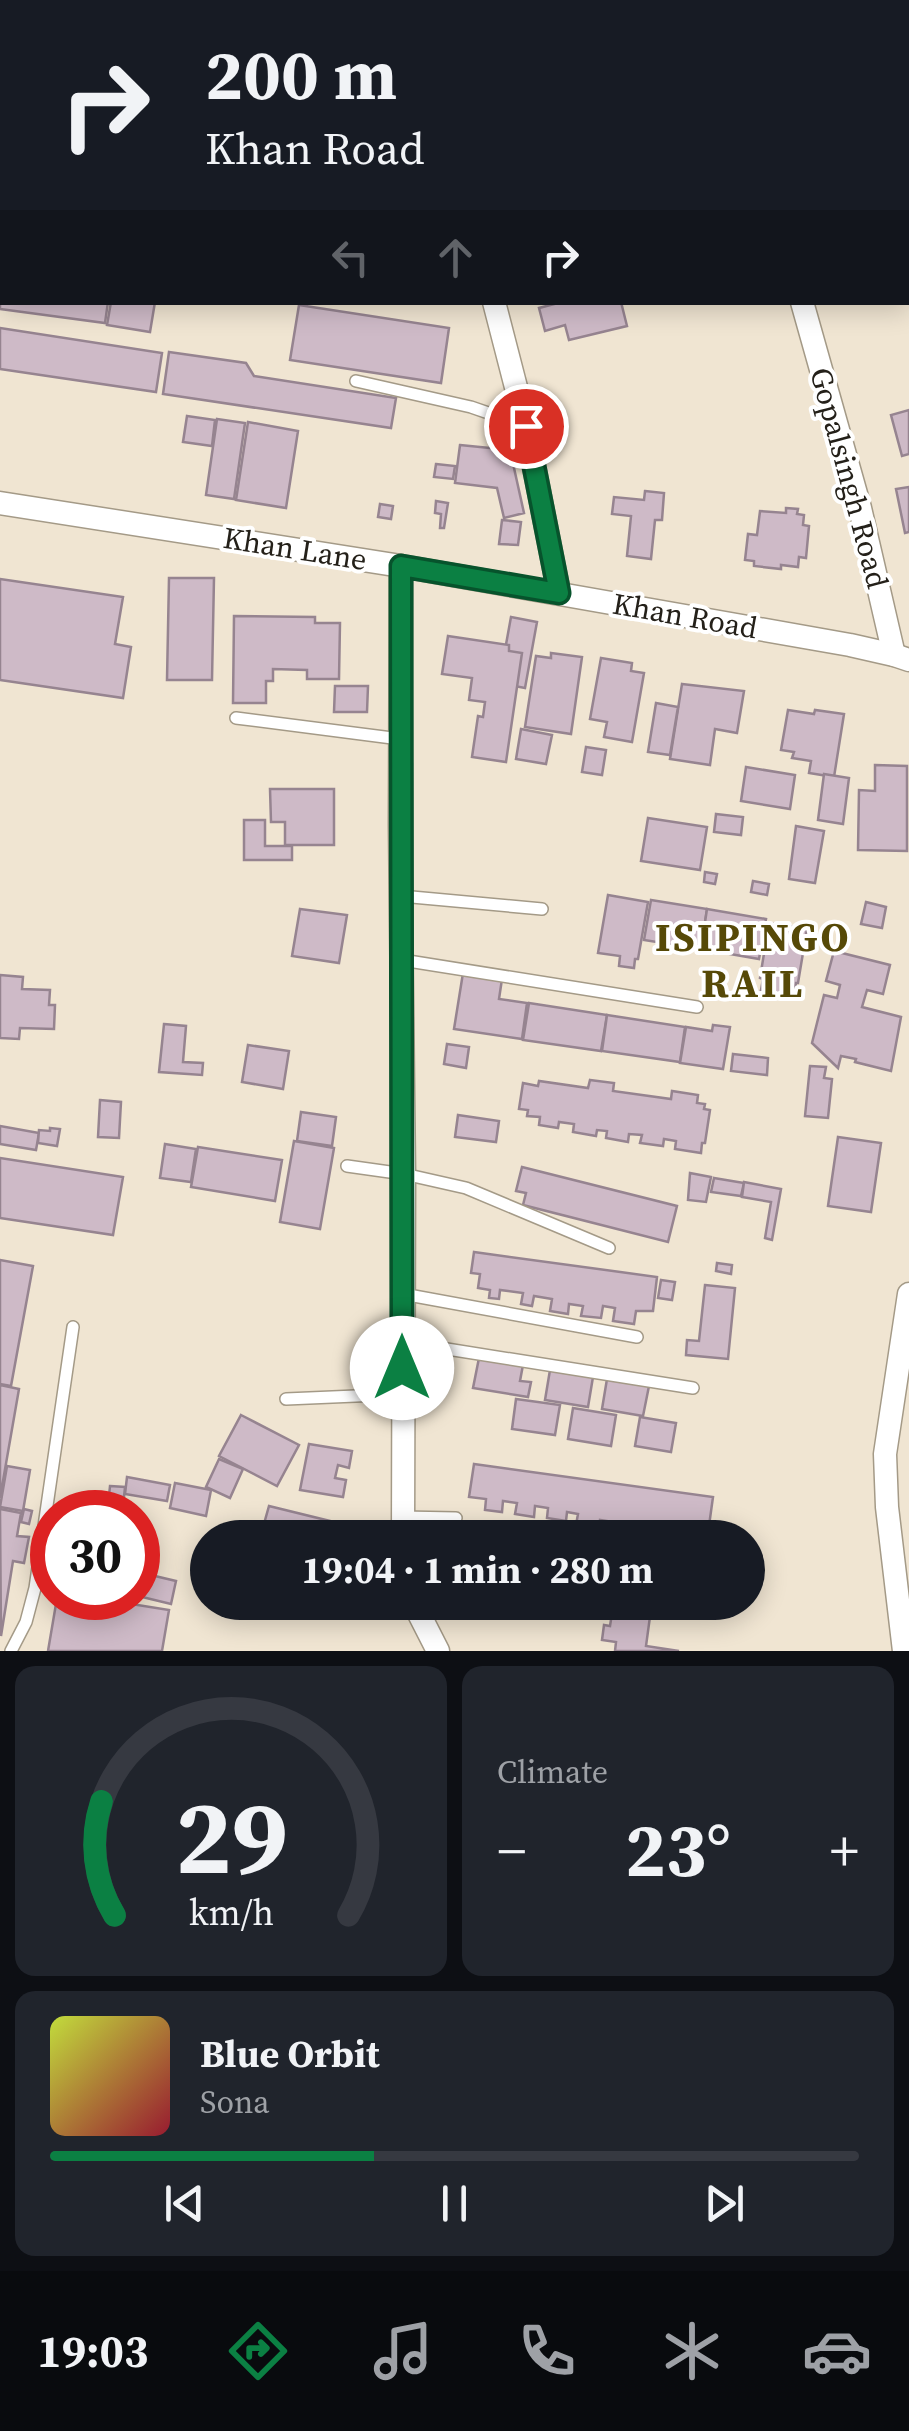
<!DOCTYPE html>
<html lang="en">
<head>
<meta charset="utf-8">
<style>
  :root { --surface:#171b24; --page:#20242c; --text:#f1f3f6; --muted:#9ea1a6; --line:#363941; --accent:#0b8043 }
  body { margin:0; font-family:"Source Serif 4",serif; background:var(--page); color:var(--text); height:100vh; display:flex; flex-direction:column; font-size:38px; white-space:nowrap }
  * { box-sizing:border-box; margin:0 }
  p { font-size:32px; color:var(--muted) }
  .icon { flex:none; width:55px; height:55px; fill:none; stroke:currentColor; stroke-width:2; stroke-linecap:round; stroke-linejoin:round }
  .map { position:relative; height:1651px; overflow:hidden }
  .drawer { display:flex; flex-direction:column; gap:15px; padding:15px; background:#0d0f14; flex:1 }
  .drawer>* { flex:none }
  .top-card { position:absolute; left:0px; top:0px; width:910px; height:305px; box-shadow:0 5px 25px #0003; background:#171b24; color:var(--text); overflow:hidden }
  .speed { position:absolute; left:30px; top:1490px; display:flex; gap:20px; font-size:50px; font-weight:700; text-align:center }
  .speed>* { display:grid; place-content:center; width:130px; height:130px; border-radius:50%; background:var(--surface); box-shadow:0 5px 25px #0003; line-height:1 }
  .speed .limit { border:15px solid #d22; background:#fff; color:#111 }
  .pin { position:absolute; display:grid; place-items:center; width:85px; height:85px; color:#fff; margin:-42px; border:5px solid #fff; border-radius:50%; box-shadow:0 2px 10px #0007 }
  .me { position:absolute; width:110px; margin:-55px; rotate:0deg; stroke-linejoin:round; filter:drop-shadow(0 0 8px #0008) }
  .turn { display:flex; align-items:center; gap:35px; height:210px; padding:0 40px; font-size:45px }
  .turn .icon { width:130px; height:130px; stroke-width:2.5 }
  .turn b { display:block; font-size:70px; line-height:85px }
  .lanes { display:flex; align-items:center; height:95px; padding:0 40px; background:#0003; justify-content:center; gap:50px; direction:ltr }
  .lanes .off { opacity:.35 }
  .big { font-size:75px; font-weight:700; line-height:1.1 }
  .drawer .tile { flex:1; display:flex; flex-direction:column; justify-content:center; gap:15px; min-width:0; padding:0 35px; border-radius:20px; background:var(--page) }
  .drawer .dial { align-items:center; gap:0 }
  .dial svg { height:260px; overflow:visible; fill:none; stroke:var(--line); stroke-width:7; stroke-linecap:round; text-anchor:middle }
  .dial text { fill:var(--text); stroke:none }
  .song { display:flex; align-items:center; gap:30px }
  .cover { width:120px; height:120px; border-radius:15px; background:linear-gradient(135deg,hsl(70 70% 55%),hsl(350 70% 35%)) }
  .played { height:10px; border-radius:5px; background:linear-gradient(90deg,var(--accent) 40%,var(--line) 40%) }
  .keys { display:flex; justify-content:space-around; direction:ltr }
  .heat { display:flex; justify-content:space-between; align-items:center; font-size:55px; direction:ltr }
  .drawer .tiles { flex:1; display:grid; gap:15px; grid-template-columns:1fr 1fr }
  .tile:last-child { grid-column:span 2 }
  .trip { position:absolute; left:190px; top:1520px; width:575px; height:100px; border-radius:50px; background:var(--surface); box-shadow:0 5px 25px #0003; font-weight:700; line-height:100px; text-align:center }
  .tab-bar { display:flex; height:160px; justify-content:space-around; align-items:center; background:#090b0e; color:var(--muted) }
  .tab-bar .icon { width:70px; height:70px }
  .tab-bar .current { color:var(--accent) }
  .tab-bar b { font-size:45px; color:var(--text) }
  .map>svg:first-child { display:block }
</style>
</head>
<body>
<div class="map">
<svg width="909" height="1651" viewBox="0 0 909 1651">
  <rect width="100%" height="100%" fill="#f0e5d2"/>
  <g fill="#cebac7" stroke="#968490" stroke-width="2.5">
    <rect x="268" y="0" width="70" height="2"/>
    <rect x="544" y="0" width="51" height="2"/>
    <polygon points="779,0 834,0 835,2 779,2"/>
    <polygon points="0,20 2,20 2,58 0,57"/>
    <polygon points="0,148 2,148 2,264 0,263"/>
    <polygon points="0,264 2,265 2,302 108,302 105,323 0,309"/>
    <polygon points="111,302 155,302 150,332 107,325"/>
    <polygon points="562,302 621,302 627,326 569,340 565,325 545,331 539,308"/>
    <polygon points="299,305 449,328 441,383 290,360"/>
    <polygon points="0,328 162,353 156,392 0,369"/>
    <polygon points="169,352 246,363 254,376 396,398 391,428 163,394"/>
    <polygon points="909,410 909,454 902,456 891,415"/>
    <polygon points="187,416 215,420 212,446 183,442"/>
    <polygon points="217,419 245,423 234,499 206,495"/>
    <polygon points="248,422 298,431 286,508 236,500"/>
    <polygon points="460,445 510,450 524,513 504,518 497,488 455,483"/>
    <polygon points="436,464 455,466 453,479 434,477"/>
    <polygon points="909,487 909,532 905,533 896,489"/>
    <polygon points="645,491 664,493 662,520 655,520 651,559 627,556 631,516 612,514 614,497 644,500"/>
    <polygon points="436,501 448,503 444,528 440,528 441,514 435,513"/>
    <polygon points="380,504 393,506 391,519 378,517"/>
    <polygon points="786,508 798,509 797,514 804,515 803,525 809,526 806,558 799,557 798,567 781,565 781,569 754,566 754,561 745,560 748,534 757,535 760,511 786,513"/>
    <polygon points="502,520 521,522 518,545 499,544"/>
    <polygon points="169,578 214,578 212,680 167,680"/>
    <polygon points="0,579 123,597 115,644 131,647 123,698 0,680"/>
    <polygon points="234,616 315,617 315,623 340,623 339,679 307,679 307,670 273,669 273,681 266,681 266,703 233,703"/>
    <polygon points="511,617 537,622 525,688 499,683"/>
    <polygon points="448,636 509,645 509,651 522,653 506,762 472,757 478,716 483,717 485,702 469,700 472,678 442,674"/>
    <polygon points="551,653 582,657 571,734 525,727 536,656 551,658"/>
    <polygon points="601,658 632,663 631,671 644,673 632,742 604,737 607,722 590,719"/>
    <polygon points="682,684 744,691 737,733 715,729 710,765 670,759"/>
    <polygon points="335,686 368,686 367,712 334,712"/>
    <polygon points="656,703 678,707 670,755 648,752"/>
    <polygon points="788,710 814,714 815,710 844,714 834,777 809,773 811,761 792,758 794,752 781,750"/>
    <polygon points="521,729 552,735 546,764 516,759"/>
    <polygon points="586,747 606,750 602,775 582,772"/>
    <polygon points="875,765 907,766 907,851 858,850 859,790 875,791"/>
    <polygon points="746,767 795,775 790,809 741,801"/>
    <polygon points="824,774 849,778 843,824 818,820"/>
    <polygon points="270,789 334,789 334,845 285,845 285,822 271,822"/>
    <polygon points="716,814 743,817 741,835 714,832"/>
    <polygon points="648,818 707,827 700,870 641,861"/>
    <polygon points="244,820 265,820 265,846 292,846 292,860 244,860"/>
    <polygon points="796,826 824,831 815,883 789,879"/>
    <polygon points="705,872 717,874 715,884 704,882"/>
    <polygon points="753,881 769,884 767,895 751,892"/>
    <polygon points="608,895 648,902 638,959 635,959 634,968 619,966 620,956 598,953"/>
    <polygon points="651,900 707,909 701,949 644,940"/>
    <polygon points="866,902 886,907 882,928 861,924"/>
    <polygon points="300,909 347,915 339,963 292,956"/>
    <polygon points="707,909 766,919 759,959 701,949"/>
    <polygon points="769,923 807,929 798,983 796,983 794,995 761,990 763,979 760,978"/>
    <polygon points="834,951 890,965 883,994 867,990 862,1007 901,1017 891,1071 855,1062 856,1059 841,1056 838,1068 812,1043 824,995 837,998 840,985 826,981"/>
    <polygon points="463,973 502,979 499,999 527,1003 522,1039 454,1029"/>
    <polygon points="0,975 23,977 22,989 50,990 49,1005 55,1005 54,1029 20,1028 19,1039 0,1038"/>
    <polygon points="529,1003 607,1015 601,1051 523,1040"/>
    <polygon points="607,1015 685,1027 680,1062 602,1051"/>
    <polygon points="164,1024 186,1026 183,1062 203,1063 202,1075 159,1072"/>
    <polygon points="713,1025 730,1027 723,1069 680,1063 686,1027 712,1031"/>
    <polygon points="447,1044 469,1047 466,1068 444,1064"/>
    <polygon points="248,1045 289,1051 283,1089 242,1082"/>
    <polygon points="733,1054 768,1058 767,1075 731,1071"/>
    <polygon points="810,1066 826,1067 824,1078 832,1079 828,1118 805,1116"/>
    <polygon points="590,1080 614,1083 613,1091 671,1099 672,1091 698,1095 697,1103 705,1104 704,1109 710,1110 705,1143 702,1143 701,1153 675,1149 676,1141 664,1139 663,1146 640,1143 642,1135 629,1134 628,1142 606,1138 607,1131 597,1130 596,1136 573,1132 574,1124 559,1122 558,1128 539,1125 540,1117 527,1116 528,1110 519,1109 523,1083 538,1086 539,1081 588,1088"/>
    <polygon points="100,1100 121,1102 119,1138 98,1137"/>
    <polygon points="301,1112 336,1117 332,1146 297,1141"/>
    <polygon points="458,1115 499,1121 496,1142 455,1137"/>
    <polygon points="0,1126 39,1133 36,1150 0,1144"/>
    <polygon points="50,1128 60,1129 57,1146 38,1143 39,1130 50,1131"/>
    <polygon points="838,1137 881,1143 871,1212 828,1206"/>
    <polygon points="294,1141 334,1148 320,1229 280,1222"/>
    <polygon points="165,1144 196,1149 191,1182 160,1178"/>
    <polygon points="198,1147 282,1160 275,1201 191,1187"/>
    <polygon points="0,1158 123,1177 113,1235 0,1218"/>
    <polygon points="522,1167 677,1206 668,1242 523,1205 526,1193 516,1191"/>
    <polygon points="690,1173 711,1177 706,1202 688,1200"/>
    <polygon points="714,1178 744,1183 741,1196 711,1192"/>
    <polygon points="744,1182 781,1189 772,1240 765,1238 771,1202 742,1197"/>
    <polygon points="474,1252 657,1277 653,1311 636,1311 634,1324 613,1321 615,1308 603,1306 601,1318 581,1316 583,1306 569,1304 568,1314 550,1311 552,1299 534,1296 532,1306 521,1304 523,1293 500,1290 499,1299 489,1298 490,1290 478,1288 480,1274 471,1273"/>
    <polygon points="0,1260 33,1266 11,1386 0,1384"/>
    <polygon points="717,1263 732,1265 731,1274 716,1271"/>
    <polygon points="661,1280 675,1282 672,1300 658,1298"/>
    <polygon points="705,1285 735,1288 728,1359 686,1355 687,1340 699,1341"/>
    <polygon points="479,1358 523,1365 520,1381 531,1382 528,1397 473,1388"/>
    <polygon points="550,1370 593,1377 588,1407 545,1400"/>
    <polygon points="607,1379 649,1386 643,1416 602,1409"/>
    <polygon points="0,1385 19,1389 0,1498"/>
    <polygon points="516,1399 560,1405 555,1435 512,1429"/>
    <polygon points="573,1408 616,1415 611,1446 568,1439"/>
    <polygon points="241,1415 299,1445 277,1486 219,1456"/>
    <polygon points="640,1417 676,1423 671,1452 635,1446"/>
    <polygon points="309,1444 352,1451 349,1468 338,1465 335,1478 346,1480 343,1497 300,1490"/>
    <polygon points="219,1459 243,1469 230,1498 206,1487"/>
    <polygon points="474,1464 713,1497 708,1533 694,1531 693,1538 670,1538 671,1529 663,1528 662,1538 657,1538 638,1535 639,1525 632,1523 630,1534 606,1531 607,1521 600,1520 599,1528 576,1525 578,1514 567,1512 566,1521 547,1518 548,1508 535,1506 534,1517 515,1514 517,1503 503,1501 502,1512 485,1510 486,1499 469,1497"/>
    <polygon points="7,1466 30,1470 23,1511 0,1507"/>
    <polygon points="127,1477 170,1485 167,1501 125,1494"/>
    <polygon points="175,1483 211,1490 206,1516 170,1508"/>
    <polygon points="110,1486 125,1487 124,1497 109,1496"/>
    <polygon points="269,1506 334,1522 330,1538 260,1538"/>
    <polygon points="0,1509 21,1513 17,1536 29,1537 24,1563 13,1561 1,1636"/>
    <polygon points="24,1509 32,1511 29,1524 21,1522"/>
    <polygon points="484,1528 545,1538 485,1538"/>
    <polygon points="138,1572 176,1581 171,1604 138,1596"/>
    <polygon points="57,1598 94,1598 169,1610 162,1651 48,1651"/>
    <polygon points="357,1602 375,1602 375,1608 358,1608"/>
    <polygon points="608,1602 652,1602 646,1646 679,1651 615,1651 616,1642 602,1640 604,1625 610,1626 613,1607 607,1606"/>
  </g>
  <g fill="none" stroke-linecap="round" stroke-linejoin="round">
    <g stroke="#a49a87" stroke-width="14">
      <g id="service">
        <polyline points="356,381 471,407 526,426"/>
        <polyline points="236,718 400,739"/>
        <polyline points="401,896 542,909"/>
        <polyline points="402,960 697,1007"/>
        <polyline points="347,1166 404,1174 466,1188 609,1248"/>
        <polyline points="403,1294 637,1337"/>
        <polyline points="403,1342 693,1388"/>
        <polyline points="286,1399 402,1394"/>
        <polyline points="402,1517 456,1518"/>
        <polyline points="11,1651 26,1622 35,1588 73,1327"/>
      </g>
    </g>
    <g stroke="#a49a87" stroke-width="25">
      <g id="minor">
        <polyline points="416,0 417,2"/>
        <polyline points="730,0 731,2"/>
        <polyline points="494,302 526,426 559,593"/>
        <polyline points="802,302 860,508 894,655"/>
        <polyline points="0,503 401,566 850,645 894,655 909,660"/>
        <polyline points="401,566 400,825 404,1174 403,1538"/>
        <polyline points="413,1602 438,1651"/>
        <polyline points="904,1651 887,1507 885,1454 909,1294"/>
      </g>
    </g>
    <use href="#service" stroke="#fff" stroke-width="11"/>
    <use href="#minor" stroke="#fff" stroke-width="22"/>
  </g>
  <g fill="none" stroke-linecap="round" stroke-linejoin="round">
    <g stroke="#07532c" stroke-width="25">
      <polyline id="route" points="402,1368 401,566 559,593 526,426"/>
    </g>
    <use href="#route" stroke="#0b8043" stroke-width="18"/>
  </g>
  <g text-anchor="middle" stroke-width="8" stroke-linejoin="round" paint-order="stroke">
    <g font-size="30" fill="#242019" stroke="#fff">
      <text transform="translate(849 478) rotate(75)" y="10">Gopalsingh Road</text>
      <text transform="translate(295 549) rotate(9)" y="10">Khan Lane</text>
      <text transform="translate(685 616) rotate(10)" y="10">Khan Road</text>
    </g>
    <g font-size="40" font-weight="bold" letter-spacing="2.5" fill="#564907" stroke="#fff">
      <text x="753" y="951">ISIPINGO<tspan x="753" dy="46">RAIL</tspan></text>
    </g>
  </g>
</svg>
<div class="speed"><div class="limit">30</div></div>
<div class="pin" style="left:526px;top:426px;background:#d93025"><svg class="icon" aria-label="arrive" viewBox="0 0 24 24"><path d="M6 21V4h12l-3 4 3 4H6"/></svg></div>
<svg class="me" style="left:402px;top:1368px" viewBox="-20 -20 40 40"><circle r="19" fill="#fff"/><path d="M0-13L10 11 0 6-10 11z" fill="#0b8043"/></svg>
<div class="trip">19:04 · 1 min · 280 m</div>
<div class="top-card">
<div class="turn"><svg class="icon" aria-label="right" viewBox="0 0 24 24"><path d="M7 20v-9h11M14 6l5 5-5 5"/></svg><div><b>200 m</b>Khan Road</div></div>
<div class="lanes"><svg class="icon off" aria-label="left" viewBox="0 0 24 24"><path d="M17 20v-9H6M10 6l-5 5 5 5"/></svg><svg class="icon off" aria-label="ahead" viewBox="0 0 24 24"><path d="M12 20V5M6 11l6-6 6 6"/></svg><svg class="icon" aria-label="right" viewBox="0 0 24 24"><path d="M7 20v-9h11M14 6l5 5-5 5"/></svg></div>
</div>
</div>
<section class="drawer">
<div class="tiles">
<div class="tile dial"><svg viewBox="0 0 100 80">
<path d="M14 69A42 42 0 1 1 86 69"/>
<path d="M14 69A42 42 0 0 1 10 34" stroke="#0b8043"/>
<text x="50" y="56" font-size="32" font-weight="700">29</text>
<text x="50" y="72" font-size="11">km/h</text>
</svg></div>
<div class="tile"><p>Climate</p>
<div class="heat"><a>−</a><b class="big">23°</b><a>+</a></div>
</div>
<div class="tile">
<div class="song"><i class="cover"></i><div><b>Blue Orbit</b><p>Sona</p></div></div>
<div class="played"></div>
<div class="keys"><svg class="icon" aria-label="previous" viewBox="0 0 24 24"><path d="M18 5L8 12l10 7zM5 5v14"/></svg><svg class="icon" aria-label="pause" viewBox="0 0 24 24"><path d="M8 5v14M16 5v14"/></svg><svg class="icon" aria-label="next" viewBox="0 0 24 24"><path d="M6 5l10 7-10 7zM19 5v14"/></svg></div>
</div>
</div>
</section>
<nav class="tab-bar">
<b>19:03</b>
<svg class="icon current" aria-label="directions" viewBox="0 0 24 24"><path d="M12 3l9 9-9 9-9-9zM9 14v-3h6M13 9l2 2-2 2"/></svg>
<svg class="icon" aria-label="music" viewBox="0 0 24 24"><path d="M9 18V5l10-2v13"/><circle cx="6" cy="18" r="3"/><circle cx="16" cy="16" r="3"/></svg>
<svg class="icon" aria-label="phone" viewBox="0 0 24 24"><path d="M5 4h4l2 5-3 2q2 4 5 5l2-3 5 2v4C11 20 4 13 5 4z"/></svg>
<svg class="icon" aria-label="climate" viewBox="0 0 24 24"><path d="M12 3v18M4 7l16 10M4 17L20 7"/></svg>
<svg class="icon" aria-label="car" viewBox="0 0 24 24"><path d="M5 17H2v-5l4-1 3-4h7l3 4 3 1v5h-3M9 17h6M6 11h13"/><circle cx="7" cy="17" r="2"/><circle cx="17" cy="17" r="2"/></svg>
</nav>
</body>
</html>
